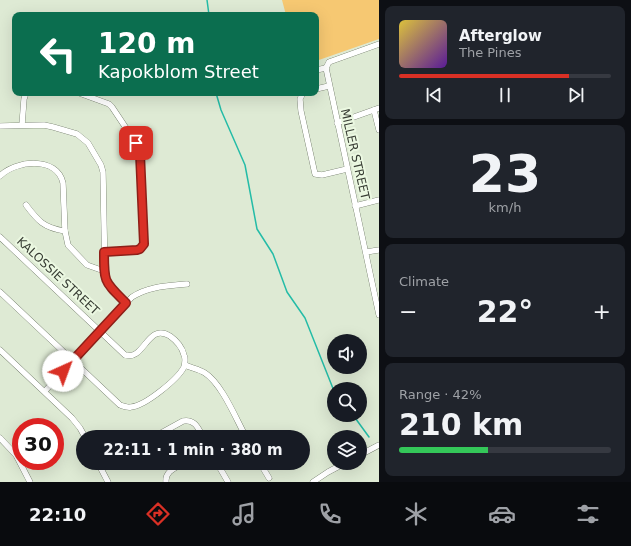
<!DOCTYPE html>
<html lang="en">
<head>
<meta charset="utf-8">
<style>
  :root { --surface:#171b24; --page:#20242c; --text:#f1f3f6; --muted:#9ea1a6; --line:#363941; --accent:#d93025 }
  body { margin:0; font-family:"DejaVu Sans",sans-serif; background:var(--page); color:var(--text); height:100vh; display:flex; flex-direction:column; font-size:15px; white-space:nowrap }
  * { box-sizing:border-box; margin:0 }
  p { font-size:13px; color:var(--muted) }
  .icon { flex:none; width:22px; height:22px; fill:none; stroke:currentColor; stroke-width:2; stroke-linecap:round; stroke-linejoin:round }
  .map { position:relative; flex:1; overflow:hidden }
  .details { display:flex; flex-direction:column; gap:6px; padding:6px; background:#0d0f14; width:252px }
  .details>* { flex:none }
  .hud { position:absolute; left:12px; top:12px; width:307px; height:84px; border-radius:8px; box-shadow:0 4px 16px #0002; background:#0b6e4f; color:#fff; overflow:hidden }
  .buttons { position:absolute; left:327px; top:334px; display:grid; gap:8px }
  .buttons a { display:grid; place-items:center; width:40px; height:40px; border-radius:50%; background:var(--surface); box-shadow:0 4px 16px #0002; font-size:20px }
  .speed { position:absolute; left:12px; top:418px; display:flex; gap:8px; font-size:20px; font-weight:700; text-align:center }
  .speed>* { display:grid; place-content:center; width:52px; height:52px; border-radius:50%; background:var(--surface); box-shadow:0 4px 16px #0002; line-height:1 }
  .speed .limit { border:6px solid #d22; background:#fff; color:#111 }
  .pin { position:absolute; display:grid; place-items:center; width:34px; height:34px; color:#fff; margin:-17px; border-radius:8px; box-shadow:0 2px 6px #0006 }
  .me { position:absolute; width:44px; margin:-22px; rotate:43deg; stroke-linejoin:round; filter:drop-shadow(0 0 3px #0008) }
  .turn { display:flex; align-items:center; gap:14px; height:84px; padding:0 20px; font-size:18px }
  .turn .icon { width:52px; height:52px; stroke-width:2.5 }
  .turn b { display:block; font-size:28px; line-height:34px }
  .big { font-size:30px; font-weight:700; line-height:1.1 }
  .details .card { flex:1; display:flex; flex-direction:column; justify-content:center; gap:6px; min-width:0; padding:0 14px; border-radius:8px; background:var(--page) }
  .details .dial { align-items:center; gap:0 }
  .dial b { font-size:52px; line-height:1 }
  .song { display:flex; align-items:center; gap:12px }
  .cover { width:48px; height:48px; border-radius:6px; background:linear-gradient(135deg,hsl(50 70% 55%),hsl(270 70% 35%)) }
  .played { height:4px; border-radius:2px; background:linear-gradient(90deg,var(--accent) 80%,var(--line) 80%) }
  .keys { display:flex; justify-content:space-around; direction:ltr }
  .heat { display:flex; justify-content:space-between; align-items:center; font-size:22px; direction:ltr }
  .charge { height:6px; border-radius:3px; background:linear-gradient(90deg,#34c759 42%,var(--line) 0) }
  .trip { position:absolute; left:76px; top:430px; width:234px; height:40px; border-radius:20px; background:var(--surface); box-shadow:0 4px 16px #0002; font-weight:700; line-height:40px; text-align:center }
  .menu { display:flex; height:64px; justify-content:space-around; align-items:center; background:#090b0e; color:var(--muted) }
  .menu .icon { width:28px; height:28px }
  .menu .selected { color:var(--accent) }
  .menu b { font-size:18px; color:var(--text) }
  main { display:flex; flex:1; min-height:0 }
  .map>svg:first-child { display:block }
</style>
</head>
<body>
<main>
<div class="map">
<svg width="379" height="482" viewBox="0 0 379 482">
  <rect width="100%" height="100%" fill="#deead4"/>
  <polygon fill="#f6c872" points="282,0 379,0 379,39 316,61 316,15 286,15"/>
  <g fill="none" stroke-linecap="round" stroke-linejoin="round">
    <g stroke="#24bca7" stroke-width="1.5">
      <polyline points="207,0 209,15"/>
      <polyline points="216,93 221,110 245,165 257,229 273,254 287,292 305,318 334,391"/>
      <polyline points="353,415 369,437"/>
    </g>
    <g stroke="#56614d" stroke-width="6">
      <g id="minor">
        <polyline points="326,68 379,315"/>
        <polyline points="326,68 329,62 379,44"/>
        <polyline points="316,70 326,68"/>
        <polyline points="316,89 329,86"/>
        <polyline points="79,93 109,104 112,107 136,143 141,154 144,244 140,249 137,251 104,252"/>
        <polyline points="303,93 300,99 301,111 315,174 322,175 347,169"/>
        <polyline points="374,110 379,130"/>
        <polyline points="337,123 379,108"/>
        <polyline points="22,125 24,99 26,93"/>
        <polyline points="0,126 44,125 53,127 77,134 88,143 101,165 103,172 105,276 109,286 126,303"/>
        <path d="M0 176C16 160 57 156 63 183L65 231 68 245 87 265 104 271"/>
        <path d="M26 205C38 221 44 228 65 231"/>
        <polyline points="355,206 379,200"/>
        <path d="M0 237 125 355C145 361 147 322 170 336 177 341 182 347 184 355 186 359 185 363 184 367 178 379 145 406 131 407 127 408 123 406 120 405L0 292"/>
        <polyline points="366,252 379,250"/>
        <polyline points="0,350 72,418 80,428 85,437"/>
        <path d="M185 365C191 368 199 369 205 373 222 384 236 419 246 437"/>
        <path d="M45 391 132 297C149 286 168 286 187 284"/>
        <path d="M154 437 183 421C195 419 198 428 203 437"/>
        <polyline points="0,438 16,455 30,482"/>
        <polyline points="360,455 379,445"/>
        <polyline points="98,463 108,482"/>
        <polyline points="217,463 228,482"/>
        <polyline points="260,463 269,478"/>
        <path d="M166 482C165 471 175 468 184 463"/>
        <polyline points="313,482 328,472 345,463"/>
      </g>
    </g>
    <use href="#minor" stroke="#fff" stroke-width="5.5"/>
  </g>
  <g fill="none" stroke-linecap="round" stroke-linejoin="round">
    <g stroke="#8d1f18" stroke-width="10">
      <path id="route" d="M63 371 126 303C104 281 104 283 104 252L137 250 140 249 144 244 140 154 136 143"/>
    </g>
    <use href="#route" stroke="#d93025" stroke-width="7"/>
  </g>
  <g text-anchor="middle" stroke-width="4" stroke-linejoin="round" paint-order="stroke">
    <g font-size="12" fill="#373c33" stroke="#ebf8e1">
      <text transform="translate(355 154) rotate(77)" y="4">MILLER STREET</text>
      <text transform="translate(58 276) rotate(43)" y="4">KALOSSIE STREET</text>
    </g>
  </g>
</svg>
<div class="buttons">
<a><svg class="icon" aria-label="sound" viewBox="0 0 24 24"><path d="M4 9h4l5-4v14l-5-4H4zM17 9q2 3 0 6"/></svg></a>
<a><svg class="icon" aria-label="search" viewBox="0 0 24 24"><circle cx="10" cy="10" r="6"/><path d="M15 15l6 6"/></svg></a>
<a><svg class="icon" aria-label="layers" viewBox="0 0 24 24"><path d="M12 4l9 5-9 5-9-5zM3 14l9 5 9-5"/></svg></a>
</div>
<div class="speed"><div class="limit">30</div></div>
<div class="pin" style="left:136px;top:143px;background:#d93025"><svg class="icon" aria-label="arrive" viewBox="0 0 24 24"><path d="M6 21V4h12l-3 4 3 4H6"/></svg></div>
<svg class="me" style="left:63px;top:371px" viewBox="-20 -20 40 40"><circle r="19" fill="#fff"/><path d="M0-13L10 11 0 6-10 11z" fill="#d93025"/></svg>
<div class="trip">22:11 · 1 min · 380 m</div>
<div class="hud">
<div class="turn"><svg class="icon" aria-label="left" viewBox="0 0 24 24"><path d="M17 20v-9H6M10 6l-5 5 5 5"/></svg><div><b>120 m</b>Kapokblom Street</div></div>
</div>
</div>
<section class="details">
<div class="card">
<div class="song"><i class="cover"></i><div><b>Afterglow</b><p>The Pines</p></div></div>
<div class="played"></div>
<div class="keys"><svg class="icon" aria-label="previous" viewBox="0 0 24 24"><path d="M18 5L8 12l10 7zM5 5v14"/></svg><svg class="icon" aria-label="pause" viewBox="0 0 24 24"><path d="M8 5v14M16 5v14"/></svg><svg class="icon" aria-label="next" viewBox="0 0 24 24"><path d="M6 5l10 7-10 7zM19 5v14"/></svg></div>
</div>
<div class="card dial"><b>23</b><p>km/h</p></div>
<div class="card"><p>Climate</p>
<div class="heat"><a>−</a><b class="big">22°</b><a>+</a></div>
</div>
<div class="card"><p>Range · 42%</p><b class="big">210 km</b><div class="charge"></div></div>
</section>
</main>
<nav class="menu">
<b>22:10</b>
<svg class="icon selected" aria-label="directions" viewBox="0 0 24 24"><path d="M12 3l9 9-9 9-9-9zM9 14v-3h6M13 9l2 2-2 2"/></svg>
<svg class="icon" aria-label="music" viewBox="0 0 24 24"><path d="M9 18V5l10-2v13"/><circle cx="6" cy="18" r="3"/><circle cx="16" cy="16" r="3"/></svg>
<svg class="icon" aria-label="phone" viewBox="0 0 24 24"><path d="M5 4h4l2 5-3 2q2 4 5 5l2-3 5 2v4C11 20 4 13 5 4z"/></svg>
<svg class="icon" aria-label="climate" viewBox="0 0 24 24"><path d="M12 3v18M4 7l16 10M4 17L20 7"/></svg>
<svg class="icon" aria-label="car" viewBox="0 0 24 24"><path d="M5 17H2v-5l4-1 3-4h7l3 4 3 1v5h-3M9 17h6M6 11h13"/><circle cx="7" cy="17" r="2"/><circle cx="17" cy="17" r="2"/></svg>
<svg class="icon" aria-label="filters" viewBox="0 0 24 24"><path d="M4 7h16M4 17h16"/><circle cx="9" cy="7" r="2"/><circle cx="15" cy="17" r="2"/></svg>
</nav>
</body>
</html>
